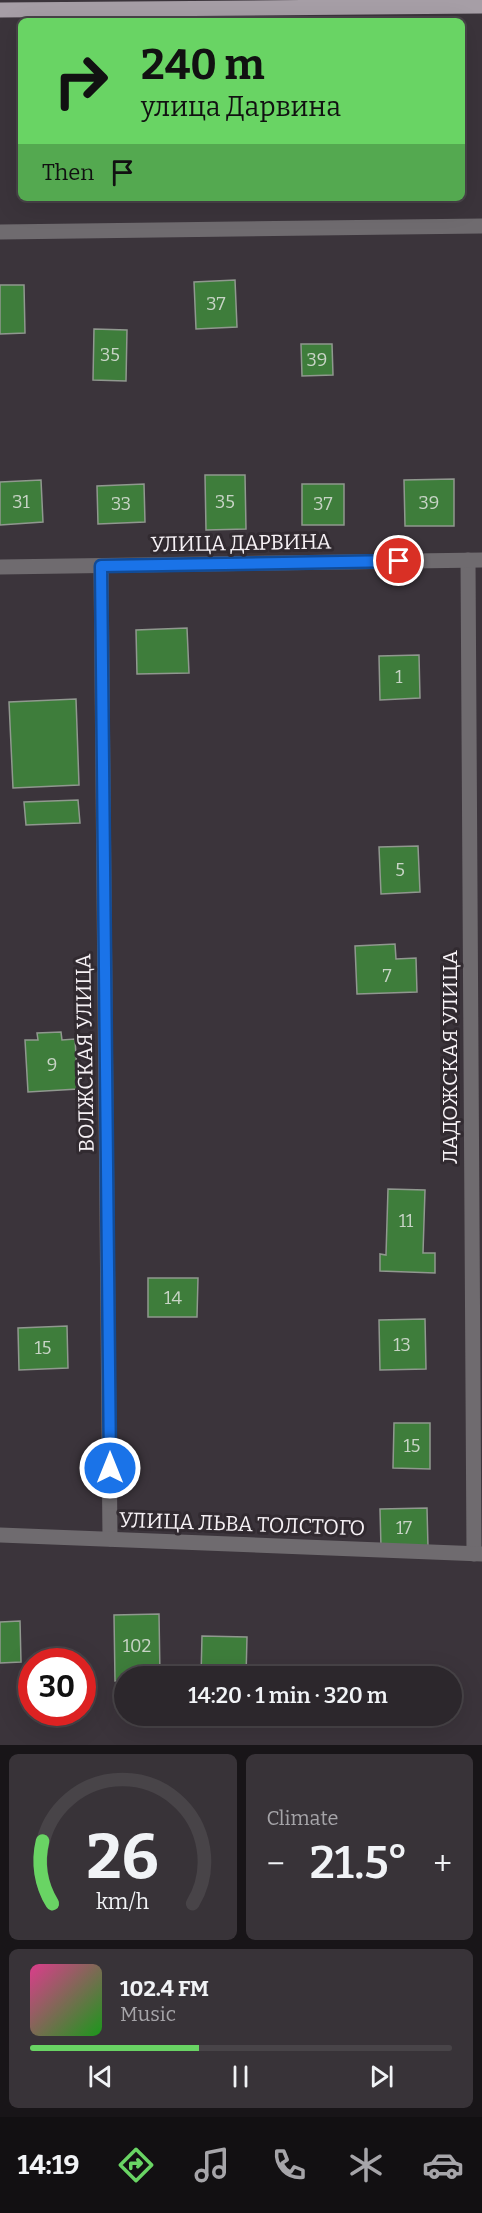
<!DOCTYPE html>
<html lang="en">
<head>
<meta charset="utf-8">
<style>
  :root { --surface:#2c272c; --page:#383338; --text:#f1f3f6; --muted:#a6a5a9; --line:#484448; --accent:#69d464 }
  body { margin:0; font-family:Bitter,serif; background:var(--page); color:var(--text); height:100vh; display:flex; flex-direction:column; font-size:22px; white-space:nowrap }
  * { box-sizing:border-box; margin:0 }
  p { font-size:20px; color:var(--muted) }
  .icon { flex:none; width:33px; height:33px; fill:none; stroke:currentColor; stroke-width:2; stroke-linecap:round; stroke-linejoin:round }
  .map { position:relative; height:1745px; overflow:hidden }
  .side { display:flex; flex-direction:column; gap:9px; padding:9px; background:#181518; flex:1 }
  .side>* { flex:none }
  .hud { position:absolute; left:18px; top:18px; width:447px; height:183px; border-radius:9px; box-shadow:0 6px 24px #0002,0 0 0 2px var(--line); background:#69d464; color:#111; overflow:hidden }
  .speed { position:absolute; left:18px; top:1648px; display:flex; gap:12px; font-size:30px; font-weight:700; text-align:center }
  .speed>* { display:grid; place-content:center; width:78px; height:78px; border-radius:50%; background:var(--surface); box-shadow:0 6px 24px #0002,0 0 0 2px var(--line); line-height:1 }
  .speed .limit { border:9px solid #d22; background:#fff; color:#111 }
  .pin { position:absolute; display:grid; place-items:center; width:51px; height:51px; color:#fff; margin:-26px; border:3px solid #fff; border-radius:50%; box-shadow:0 2px 6px #0007 }
  .me { position:absolute; width:66px; margin:-33px; rotate:0deg; stroke-linejoin:round; filter:drop-shadow(0 0 4px #0008) }
  .turn { display:flex; align-items:center; gap:21px; height:126px; padding:0 24px; font-size:27px }
  .turn .icon { width:78px; height:78px; stroke-width:2.5 }
  .turn b { display:block; font-size:42px; line-height:51px }
  .then { display:flex; align-items:center; height:57px; padding:0 24px; background:#0003; gap:12px; font-size:22px }
  .big { font-size:45px; font-weight:600; line-height:1.1 }
  .side .tile { flex:1; display:flex; flex-direction:column; justify-content:center; gap:9px; min-width:0; padding:0 21px; border-radius:9px; background:var(--page) }
  .side .dial { align-items:center; gap:0 }
  .dial svg { height:156px; overflow:visible; fill:none; stroke:var(--line); stroke-width:7; stroke-linecap:round; text-anchor:middle }
  .dial text { fill:var(--text); stroke:none }
  .song { display:flex; align-items:center; gap:18px }
  .cover { width:72px; height:72px; border-radius:9px; background:linear-gradient(135deg,hsl(330 70% 55%),hsl(120 70% 35%)) }
  .played { height:6px; border-radius:3px; background:linear-gradient(90deg,var(--accent) 40%,var(--line) 40%) }
  .keys { display:flex; justify-content:space-around; direction:ltr }
  .heat { display:flex; justify-content:space-between; align-items:center; font-size:33px; direction:ltr }
  .side .tiles { flex:1; display:grid; gap:9px; grid-template-columns:1fr 1fr }
  .tile:last-child { grid-column:span 2 }
  .trip { position:absolute; left:114px; top:1666px; width:348px; height:60px; border-radius:30px; background:var(--surface); box-shadow:0 6px 24px #0002,0 0 0 2px var(--line); font-weight:600; line-height:60px; text-align:center }
  .tabs { display:flex; height:96px; justify-content:space-around; align-items:center; background:#121012; color:var(--muted) }
  .tabs .icon { width:42px; height:42px }
  .tabs .on { color:var(--accent) }
  .tabs b { font-size:27px; color:var(--text) }
  .map>svg:first-child { display:block }
</style>
</head>
<body>
<div class="map">
<svg width="482" height="1745" viewBox="0 0 482 1745">
  <rect width="100%" height="100%" fill="#3b343b"/>
  <g fill="#3e7d3b" stroke="#90988f" stroke-width="1.5">
    <polygon points="235,280 237,327 196,329 194,282"/>
    <polygon points="0,285 24,285 25,333 0,334"/>
    <polygon points="94,329 127,330 126,381 93,380"/>
    <polygon points="301,344 332,344 333,375 302,376"/>
    <polygon points="205,475 245,475 246,529 206,530"/>
    <polygon points="454,479 454,526 405,526 404,480"/>
    <polygon points="41,480 43,522 0,525 0,482"/>
    <polygon points="144,484 145,522 98,524 97,486"/>
    <rect x="302" y="484" width="42" height="41"/>
    <polygon points="187,628 189,673 137,674 136,630"/>
    <polygon points="419,655 420,698 380,700 379,656"/>
    <polygon points="76,699 79,785 13,788 9,702"/>
    <polygon points="78,800 80,823 26,825 24,802"/>
    <polygon points="418,846 420,892 381,894 379,847"/>
    <polygon points="395,944 396,959 416,958 417,992 357,994 355,946"/>
    <polygon points="61,1032 62,1040 75,1039 78,1089 28,1092 25,1040 38,1040 37,1033"/>
    <polygon points="388,1189 425,1190 423,1253 435,1253 435,1273 380,1271 380,1254 386,1255"/>
    <polygon points="148,1278 198,1278 197,1317 148,1317"/>
    <polygon points="425,1319 426,1369 380,1370 379,1320"/>
    <polygon points="67,1326 68,1368 19,1370 18,1328"/>
    <polygon points="394,1423 430,1423 430,1469 393,1468"/>
    <polygon points="427,1508 428,1547 381,1548 380,1509"/>
    <polygon points="159,1614 160,1677 124,1677 124,1681 115,1681 114,1615"/>
    <polygon points="20,1621 21,1662 0,1663 0,1622"/>
    <polygon points="202,1636 247,1637 246,1677 201,1677"/>
  </g>
  <g fill="none" stroke-linecap="round" stroke-linejoin="round">
    <g stroke="#6f6b6f" stroke-width="15">
      <polyline points="0,232 482,226"/>
      <polyline points="468,560 474,1554"/>
      <polyline points="101,566 110,1539"/>
      <polyline points="0,567 482,560"/>
      <polyline points="0,1535 482,1554"/>
    </g>
    <polyline stroke="#a69ea6" stroke-width="15" points="0,10 482,6"/>
  </g>
  <g fill="none" stroke-linecap="round" stroke-linejoin="round">
    <g stroke="#114b97" stroke-width="15">
      <polyline id="route" points="110,1468 101,566 399,561"/>
    </g>
    <use href="#route" stroke="#1a73e8" stroke-width="10"/>
  </g>
  <g text-anchor="middle" stroke-width="6" stroke-linejoin="round" paint-order="stroke">
    <g font-size="18" fill="#c8d4c6">
      <text x="216" y="310">37</text>
      <text x="110" y="361">35</text>
      <text x="317" y="366">39</text>
      <text x="21" y="508">31</text>
      <text x="225" y="508">35</text>
      <text x="429" y="509">39</text>
      <text x="121" y="510">33</text>
      <text x="323" y="510">37</text>
      <text x="399" y="683">1</text>
      <text x="400" y="876">5</text>
      <text x="387" y="982">7</text>
      <text x="52" y="1071">9</text>
      <text x="406" y="1227">11</text>
      <text x="173" y="1304">14</text>
      <text x="402" y="1351">13</text>
      <text x="43" y="1354">15</text>
      <text x="412" y="1452">15</text>
      <text x="404" y="1534">17</text>
      <text x="137" y="1652">102</text>
    </g>
    <g font-size="21" fill="#f6f1f5" stroke="#312a30">
      <text transform="translate(241 543) rotate(-1)" y="7">УЛИЦА ДАРВИНА</text>
      <text transform="translate(85 1053) rotate(-91)" y="7">ВОЛЖСКАЯ УЛИЦА</text>
      <text transform="translate(450 1057) rotate(-90)" y="7">ЛАДОЖСКАЯ УЛИЦА</text>
      <text transform="translate(242 1524) rotate(2)" y="7">УЛИЦА ЛЬВА ТОЛСТОГО</text>
    </g>
  </g>
</svg>
<div class="speed"><div class="limit">30</div></div>
<div class="pin" style="left:399px;top:561px;background:#d93025"><svg class="icon" aria-label="arrive" viewBox="0 0 24 24"><path d="M6 21V4h12l-3 4 3 4H6"/></svg></div>
<svg class="me" style="left:110px;top:1468px" viewBox="-20 -20 40 40"><circle r="17" fill="#1a73e8" stroke="#fff" stroke-width="3"/><path d="M0-11L8 9 0 5-8 9z" fill="#fff"/></svg>
<div class="trip">14:20 · 1 min · 320 m</div>
<div class="hud">
<div class="turn"><svg class="icon" aria-label="right" viewBox="0 0 24 24"><path d="M7 20v-9h11M14 6l5 5-5 5"/></svg><div><b>240 m</b>улица Дарвина</div></div>
<div class="then">Then<svg class="icon" aria-label="arrive" viewBox="0 0 24 24"><path d="M6 21V4h12l-3 4 3 4H6"/></svg></div>
</div>
</div>
<section class="side">
<div class="tiles">
<div class="tile dial"><svg viewBox="0 0 100 80">
<path d="M14 69A42 42 0 1 1 86 69"/>
<path d="M14 69A42 42 0 0 1 9 37" stroke="#69d464"/>
<text x="50" y="56" font-size="32" font-weight="700">26</text>
<text x="50" y="72" font-size="11">km/h</text>
</svg></div>
<div class="tile"><p>Climate</p>
<div class="heat"><a>−</a><b class="big">21.5°</b><a>+</a></div>
</div>
<div class="tile">
<div class="song"><i class="cover"></i><div><b>102.4 FM</b><p>Music</p></div></div>
<div class="played"></div>
<div class="keys"><svg class="icon" aria-label="previous" viewBox="0 0 24 24"><path d="M18 5L8 12l10 7zM5 5v14"/></svg><svg class="icon" aria-label="pause" viewBox="0 0 24 24"><path d="M8 5v14M16 5v14"/></svg><svg class="icon" aria-label="next" viewBox="0 0 24 24"><path d="M6 5l10 7-10 7zM19 5v14"/></svg></div>
</div>
</div>
</section>
<nav class="tabs">
<b>14:19</b>
<svg class="icon on" aria-label="directions" viewBox="0 0 24 24"><path d="M12 3l9 9-9 9-9-9zM9 14v-3h6M13 9l2 2-2 2"/></svg>
<svg class="icon" aria-label="music" viewBox="0 0 24 24"><path d="M9 18V5l10-2v13"/><circle cx="6" cy="18" r="3"/><circle cx="16" cy="16" r="3"/></svg>
<svg class="icon" aria-label="phone" viewBox="0 0 24 24"><path d="M5 4h4l2 5-3 2q2 4 5 5l2-3 5 2v4C11 20 4 13 5 4z"/></svg>
<svg class="icon" aria-label="climate" viewBox="0 0 24 24"><path d="M12 3v18M4 7l16 10M4 17L20 7"/></svg>
<svg class="icon" aria-label="car" viewBox="0 0 24 24"><path d="M5 17H2v-5l4-1 3-4h7l3 4 3 1v5h-3M9 17h6M6 11h13"/><circle cx="7" cy="17" r="2"/><circle cx="17" cy="17" r="2"/></svg>
</nav>
</body>
</html>
